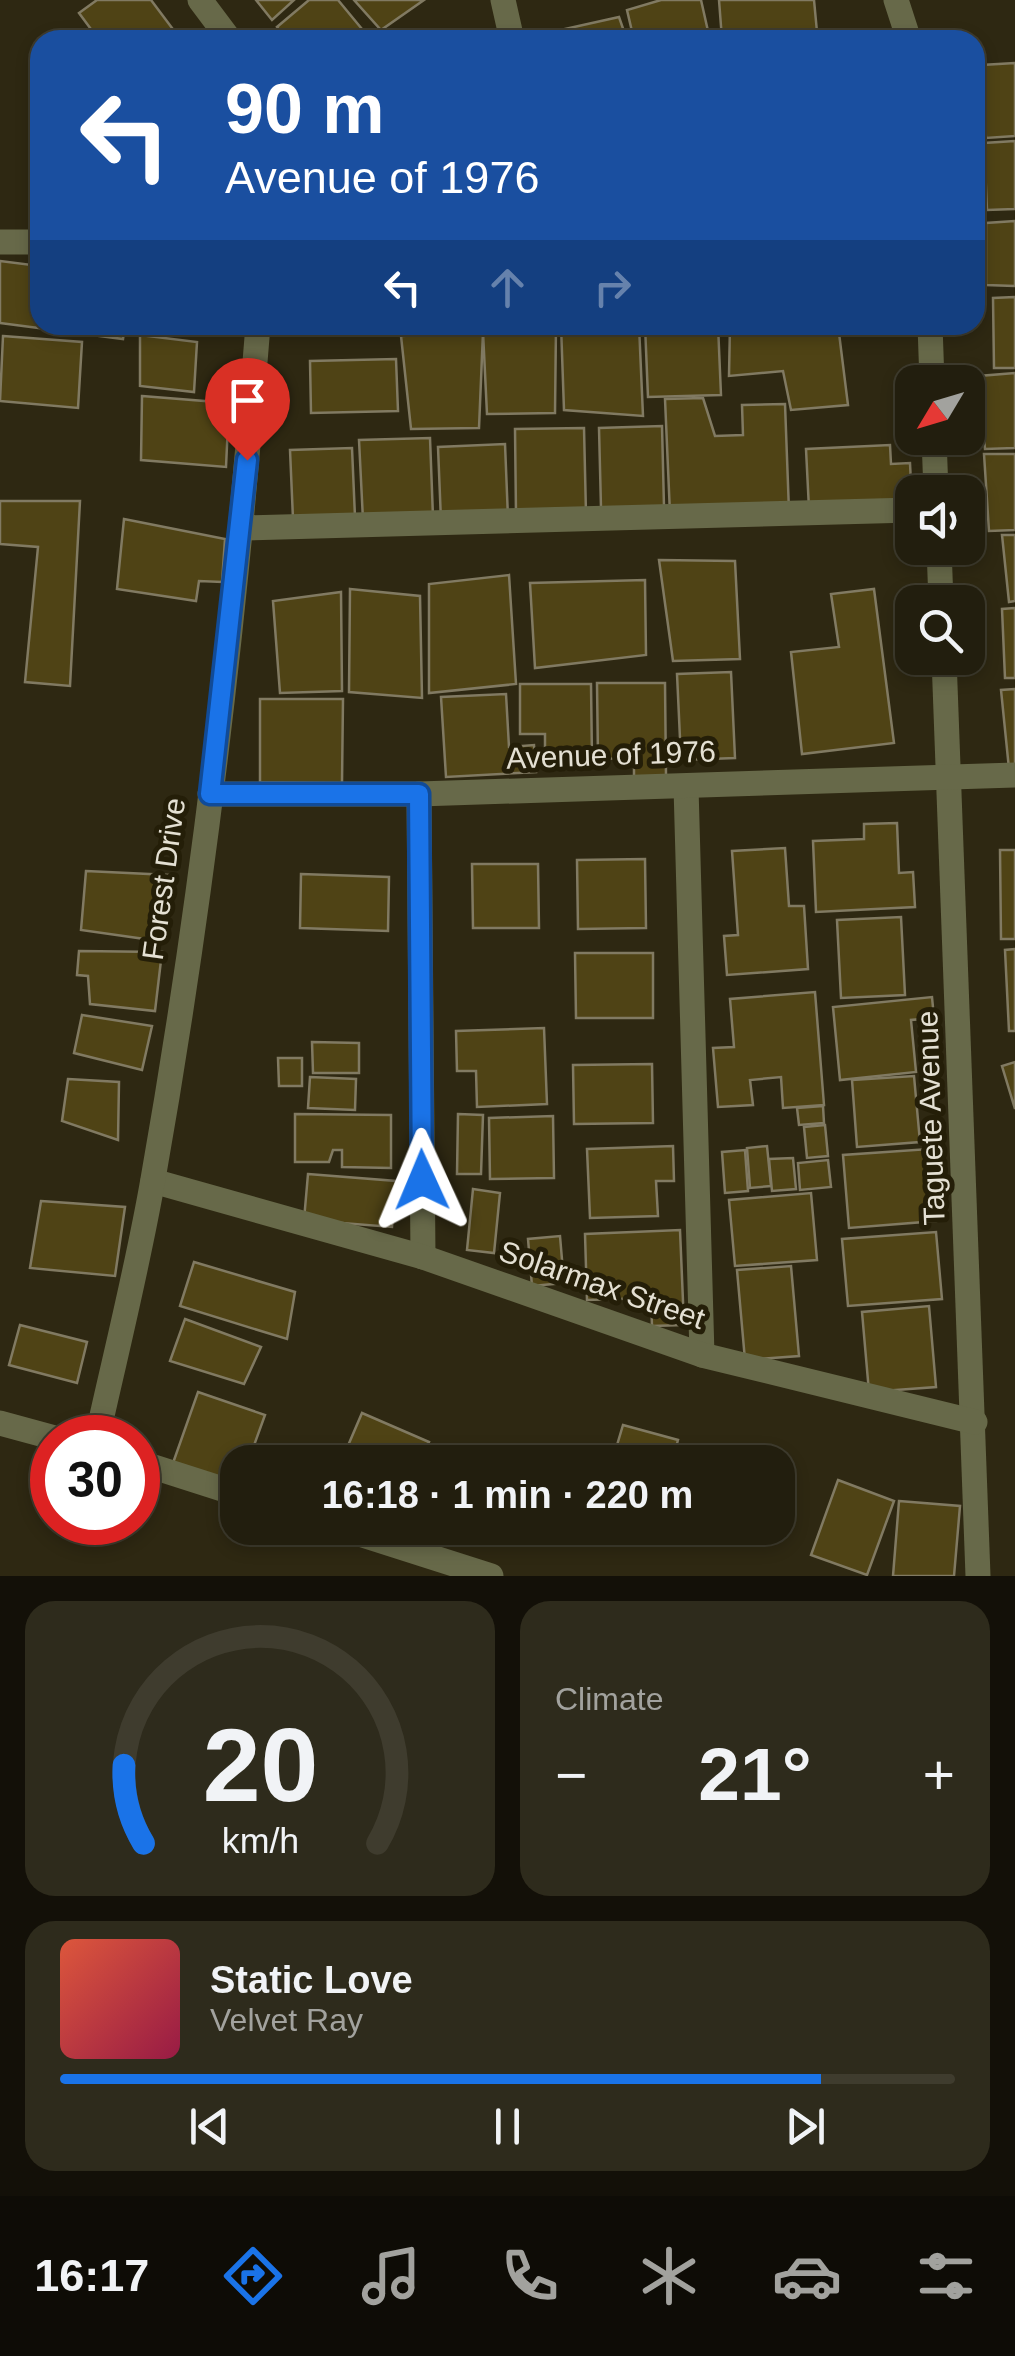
<!DOCTYPE html>
<html lang="en">
<head>
<meta charset="utf-8">
<style>
  :root { --surface:#221e0e; --page:#2e2b1c; --text:#f1f3f6; --muted:#a2a29e; --line:#3f3c2e; --accent:#1a73e8 }
  body { margin:0; font-family:Helvetica,sans-serif; background:var(--page); color:var(--text); height:100vh; display:flex; flex-direction:column; font-size:38px; white-space:nowrap }
  * { box-sizing:border-box; margin:0 }
  p { font-size:32px; color:var(--muted) }
  .icon { flex:none; width:55px; height:55px; fill:none; stroke:currentColor; stroke-width:2; stroke-linecap:round; stroke-linejoin:round }
  .map { position:relative; height:1576px; overflow:hidden }
  .sheet { display:flex; flex-direction:column; gap:25px; padding:25px; background:#131008; flex:1 }
  .sheet>* { flex:none }
  .guide { position:absolute; left:30px; top:30px; width:955px; height:305px; border-radius:30px; box-shadow:0 5px 15px #0003,0 0 0 2px var(--line); background:#1a4fa0; color:#fff; overflow:hidden }
  .needle { width:65px; rotate:232deg }
  .controls { position:absolute; left:895px; top:365px; display:grid; gap:20px }
  .controls a { display:grid; place-items:center; width:90px; height:90px; border-radius:20px; background:var(--surface); box-shadow:0 5px 15px #0003,0 0 0 2px var(--line); font-size:50px }
  .speed { position:absolute; left:30px; top:1415px; display:flex; gap:20px; font-size:50px; font-weight:700; text-align:center }
  .speed>* { display:grid; place-content:center; width:130px; height:130px; border-radius:50%; background:var(--surface); box-shadow:0 5px 15px #0003,0 0 0 2px var(--line); line-height:1 }
  .speed .limit { border:15px solid #d22; background:#fff; color:#111 }
  .pin { position:absolute; display:grid; place-items:center; width:85px; height:85px; color:#fff; margin:-102px -42px; border-radius:50% 50% 50% 0; rotate:-45deg; box-shadow:0 0 10px #0007 }
  .pin .icon { rotate:45deg }
  .me { position:absolute; width:110px; margin:-55px; rotate:359deg; stroke-linejoin:round; filter:drop-shadow(0 0 8px #0008) }
  .turn { display:flex; align-items:center; gap:35px; height:210px; padding:0 30px; font-size:45px }
  .turn .icon { width:130px; height:130px; stroke-width:2.5 }
  .turn b { display:block; font-size:70px; line-height:85px }
  .lanes { display:flex; align-items:center; height:95px; padding:0 30px; background:#0003; justify-content:center; gap:50px; direction:ltr }
  .lanes .off { opacity:.35 }
  .big { font-size:75px; font-weight:700; line-height:1.1 }
  .sheet .widget { flex:1; display:flex; flex-direction:column; justify-content:center; gap:15px; min-width:0; padding:0 35px; border-radius:30px; background:var(--page) }
  .sheet .dial { align-items:center; gap:0 }
  .dial svg { height:260px; overflow:visible; fill:none; stroke:var(--line); stroke-width:7; stroke-linecap:round; text-anchor:middle }
  .dial text { fill:var(--text); stroke:none }
  .song { display:flex; align-items:center; gap:30px }
  .cover { width:120px; height:120px; border-radius:15px; background:linear-gradient(135deg,hsl(10 70% 55%),hsl(340 70% 35%)) }
  .played { height:10px; border-radius:5px; background:linear-gradient(90deg,var(--accent) 85%,var(--line) 85%) }
  .keys { display:flex; justify-content:space-around; direction:ltr }
  .heat { display:flex; justify-content:space-between; align-items:center; font-size:55px; direction:ltr }
  .sheet .tiles { flex:1; display:grid; gap:25px; grid-template-columns:1fr 1fr }
  .widget:last-child { grid-column:span 2 }
  .trip { position:absolute; left:220px; top:1445px; width:575px; height:100px; border-radius:30px; background:var(--surface); box-shadow:0 5px 15px #0003,0 0 0 2px var(--line); font-weight:700; line-height:100px; text-align:center }
  .menu { display:flex; height:160px; justify-content:space-around; align-items:center; background:#0e0c06; color:var(--muted) }
  .menu .icon { width:70px; height:70px }
  .menu .current { color:var(--accent) }
  .menu b { font-size:45px; color:var(--text) }
  .map>svg:first-child { display:block }
</style>
</head>
<body>
<div class="map">
<svg width="1015" height="1576" viewBox="0 0 1015 1576">
  <rect width="100%" height="100%" fill="#2e2812"/>
  <g fill="#4f4315" stroke="#817a62" stroke-width="2.5">
    <polygon points="97,0 151,0 181,40 99,40 79,13"/>
    <polygon points="256,0 294,0 272,20"/>
    <polygon points="309,0 338,0 371,40 288,40 277,27"/>
    <polygon points="354,0 424,0 381,30"/>
    <polygon points="661,0 701,0 710,40 634,40 627,10"/>
    <polygon points="719,0 814,0 817,32 722,39"/>
    <polygon points="619,17 627,40 520,40 520,39"/>
    <polygon points="1015,63 1015,136 986,138 982,65"/>
    <polygon points="1015,141 1015,209 987,210 984,143"/>
    <polygon points="1015,221 1015,286 986,285 986,223"/>
    <polygon points="0,261 40,266 40,325 125,325 123,339 0,323"/>
    <polygon points="1015,297 1015,368 994,368 993,298"/>
    <polygon points="526,325 556,325 555,413 487,414 483,332 528,335"/>
    <polygon points="561,325 639,325 643,416 564,410"/>
    <polygon points="645,325 718,325 721,395 648,397"/>
    <polygon points="730,325 838,325 848,405 791,410 783,371 729,376"/>
    <polygon points="483,332 479,428 411,429 401,336"/>
    <polygon points="140,335 197,342 194,392 140,386"/>
    <polygon points="3,336 82,342 78,408 0,401"/>
    <polygon points="396,359 398,411 311,413 310,361"/>
    <polygon points="1015,373 1015,448 985,449 979,376"/>
    <polygon points="142,396 229,403 226,467 141,460"/>
    <polygon points="703,398 715,436 743,435 742,405 785,404 789,511 670,514 665,399"/>
    <polygon points="662,426 664,507 601,508 599,428"/>
    <polygon points="584,428 586,514 516,514 515,429"/>
    <polygon points="430,438 433,517 363,520 359,440"/>
    <polygon points="505,444 508,518 441,521 438,447"/>
    <polygon points="890,445 891,464 910,463 912,504 809,509 806,449"/>
    <polygon points="352,448 355,517 293,519 290,450"/>
    <polygon points="984,454 1015,454 1015,530 989,531"/>
    <polygon points="0,501 80,501 70,686 25,682 38,547 0,544"/>
    <polygon points="124,519 225,539 222,582 199,581 196,601 117,589"/>
    <polygon points="1002,535 1015,535 1015,601 1009,602"/>
    <polygon points="659,560 735,561 740,659 673,661"/>
    <polygon points="509,575 516,684 429,693 429,584"/>
    <polygon points="645,580 646,655 535,668 530,583"/>
    <polygon points="350,589 420,596 422,698 349,692"/>
    <polygon points="874,589 894,743 802,754 791,652 839,647 831,594"/>
    <polygon points="341,592 342,691 280,693 273,601"/>
    <polygon points="1015,608 1015,678 1005,678 1002,609"/>
    <polygon points="731,672 735,758 681,760 677,674"/>
    <polygon points="597,683 665,683 666,776 634,777 634,758 598,759"/>
    <polygon points="520,684 591,684 592,760 545,760 545,734 520,734"/>
    <polygon points="1015,689 1015,769 1009,769 1001,690"/>
    <polygon points="506,694 509,747 534,745 536,772 446,777 441,697"/>
    <polygon points="260,699 343,699 342,783 260,782"/>
    <polygon points="897,823 899,873 913,872 915,907 816,912 813,841 864,839 864,824"/>
    <polygon points="785,848 789,906 804,906 808,969 727,975 724,936 738,935 732,851"/>
    <polygon points="1000,850 1015,850 1015,939 1001,939"/>
    <polygon points="645,859 646,928 578,929 577,860"/>
    <polygon points="472,864 538,864 539,928 473,928"/>
    <polygon points="86,871 169,875 159,941 81,930"/>
    <polygon points="301,874 389,877 388,931 300,928"/>
    <polygon points="901,917 905,995 841,998 837,920"/>
    <polygon points="1015,949 1015,1031 1009,1031 1005,950"/>
    <polygon points="79,951 162,952 155,1011 90,1004 88,976 77,975"/>
    <polygon points="575,953 653,953 653,1018 576,1018"/>
    <polygon points="815,992 824,1105 783,1108 781,1077 750,1080 753,1105 718,1107 713,1048 734,1047 730,999"/>
    <polygon points="932,997 934,1018 911,1020 916,1072 840,1080 833,1007"/>
    <polygon points="82,1015 152,1026 142,1070 74,1053"/>
    <polygon points="544,1028 547,1104 477,1107 476,1071 457,1071 456,1031"/>
    <polygon points="312,1042 359,1043 359,1073 313,1073"/>
    <polygon points="278,1058 302,1058 302,1086 279,1086"/>
    <polygon points="1015,1062 1015,1109 1002,1066"/>
    <polygon points="652,1064 653,1123 574,1124 573,1065"/>
    <polygon points="914,1076 920,1142 857,1147 852,1080"/>
    <polygon points="310,1077 356,1079 355,1110 308,1108"/>
    <polygon points="68,1079 119,1082 118,1140 62,1121"/>
    <polygon points="823,1106 824,1123 799,1125 797,1108"/>
    <polygon points="295,1114 391,1115 391,1168 342,1167 342,1150 333,1150 329,1162 295,1162"/>
    <polygon points="458,1114 483,1115 481,1174 457,1174"/>
    <polygon points="553,1116 554,1178 490,1179 489,1118"/>
    <polygon points="825,1125 828,1156 807,1158 804,1127"/>
    <polygon points="673,1146 674,1181 656,1181 658,1216 590,1218 587,1149"/>
    <polygon points="767,1146 771,1186 750,1188 747,1148"/>
    <polygon points="929,1149 936,1221 849,1228 843,1155"/>
    <polygon points="745,1150 748,1191 725,1193 722,1152"/>
    <polygon points="793,1158 796,1189 772,1191 769,1159"/>
    <polygon points="828,1160 831,1187 800,1190 798,1163"/>
    <polygon points="308,1174 396,1181 392,1227 304,1220"/>
    <polygon points="473,1189 500,1193 494,1253 467,1250"/>
    <polygon points="811,1193 817,1260 735,1266 729,1200"/>
    <polygon points="41,1201 125,1207 115,1276 30,1268"/>
    <polygon points="680,1230 684,1325 652,1326 651,1298 587,1300 585,1234"/>
    <polygon points="936,1232 942,1299 848,1306 842,1239"/>
    <polygon points="560,1236 564,1283 532,1286 528,1239"/>
    <polygon points="194,1262 295,1292 287,1339 180,1306"/>
    <polygon points="791,1266 799,1356 745,1360 737,1270"/>
    <polygon points="929,1306 936,1387 869,1392 862,1312"/>
    <polygon points="185,1319 261,1347 244,1384 170,1361"/>
    <polygon points="20,1325 87,1342 77,1383 9,1365"/>
    <polygon points="198,1392 265,1415 248,1462 238,1462 238,1486 173,1463"/>
    <polygon points="362,1413 429,1442 421,1462 341,1462"/>
    <polygon points="623,1425 678,1440 672,1462 612,1462"/>
    <polygon points="838,1480 894,1501 867,1575 811,1555"/>
    <polygon points="899,1501 960,1506 954,1576 893,1576"/>
  </g>
  <g fill="none" stroke-linecap="round" stroke-linejoin="round">
    <g stroke="#676949" stroke-width="25">
      <polyline points="200,0 230,40"/>
      <polyline points="503,0 512,40"/>
      <polyline points="896,0 909,40"/>
      <polyline points="0,242 40,242"/>
      <polyline points="930,325 932,382"/>
      <polyline points="934,438 936,492"/>
      <polyline points="242,528 912,510"/>
      <polyline points="939,548 941,602"/>
      <polyline points="944,658 978,1576"/>
      <polyline points="686,787 702,1355"/>
      <polyline points="210,794 419,794 1015,775"/>
      <polyline points="419,794 423,1257"/>
      <polyline points="153,1181 423,1257 702,1355 975,1422"/>
      <polyline points="0,1423 55,1438"/>
      <path d="M97 1438C116 1352 138 1266 153 1179 203 897 236 611 258 325"/>
      <polyline points="138,1462 238,1494"/>
      <polyline points="341,1528 491,1576"/>
    </g>
  </g>
  <g fill="none" stroke-linecap="round" stroke-linejoin="round">
    <g stroke="#114b97" stroke-width="25">
      <polyline id="route" points="247,460 210,794 419,794 422,1180"/>
    </g>
    <use href="#route" stroke="#1a73e8" stroke-width="18"/>
  </g>
  <g text-anchor="middle" stroke-width="10" stroke-linejoin="round" paint-order="stroke">
    <g font-size="30" fill="#e4e0d3" stroke="#241e08">
      <text transform="translate(611 755) rotate(-2)" y="10">Avenue of 1976</text>
      <text transform="translate(164 879) rotate(-82)" y="10">Forest Drive</text>
      <text transform="translate(931 1118) rotate(-92)" y="10">Taguete Avenue</text>
      <text transform="translate(602 1285) rotate(19)" y="10">Solarmax Street</text>
    </g>
  </g>
</svg>
<div class="controls">
<a><svg class="needle" viewBox="-14 -14 28 28"><path d="M0-13l5 13h-10z" fill="#e53935"/><path d="M0 13l5-13h-10z" fill="#a2a29e"/></svg></a>
<a><svg class="icon" aria-label="sound" viewBox="0 0 24 24"><path d="M4 9h4l5-4v14l-5-4H4zM17 9q2 3 0 6"/></svg></a>
<a><svg class="icon" aria-label="search" viewBox="0 0 24 24"><circle cx="10" cy="10" r="6"/><path d="M15 15l6 6"/></svg></a>
</div>
<div class="speed"><div class="limit">30</div></div>
<div class="pin" style="left:247px;top:460px;background:#d93025"><svg class="icon" aria-label="arrive" viewBox="0 0 24 24"><path d="M6 21V4h12l-3 4 3 4H6"/></svg></div>
<svg class="me" style="left:422px;top:1180px" viewBox="-20 -20 40 40"><path d="M0-17L14 15 0 8-14 15z" fill="#1a73e8" stroke="#fff" stroke-width="4"/></svg>
<div class="trip">16:18 · 1 min · 220 m</div>
<div class="guide">
<div class="turn"><svg class="icon" aria-label="left" viewBox="0 0 24 24"><path d="M17 20v-9H6M10 6l-5 5 5 5"/></svg><div><b>90 m</b>Avenue of 1976</div></div>
<div class="lanes"><svg class="icon" aria-label="left" viewBox="0 0 24 24"><path d="M17 20v-9H6M10 6l-5 5 5 5"/></svg><svg class="icon off" aria-label="ahead" viewBox="0 0 24 24"><path d="M12 20V5M6 11l6-6 6 6"/></svg><svg class="icon off" aria-label="right" viewBox="0 0 24 24"><path d="M7 20v-9h11M14 6l5 5-5 5"/></svg></div>
</div>
</div>
<section class="sheet">
<div class="tiles">
<div class="widget dial"><svg viewBox="0 0 100 80">
<path d="M14 69A42 42 0 1 1 86 69"/>
<path d="M14 69A42 42 0 0 1 8 45" stroke="#1a73e8"/>
<text x="50" y="56" font-size="32" font-weight="700">20</text>
<text x="50" y="72" font-size="11">km/h</text>
</svg></div>
<div class="widget"><p>Climate</p>
<div class="heat"><a>−</a><b class="big">21°</b><a>+</a></div>
</div>
<div class="widget">
<div class="song"><i class="cover"></i><div><b>Static Love</b><p>Velvet Ray</p></div></div>
<div class="played"></div>
<div class="keys"><svg class="icon" aria-label="previous" viewBox="0 0 24 24"><path d="M18 5L8 12l10 7zM5 5v14"/></svg><svg class="icon" aria-label="pause" viewBox="0 0 24 24"><path d="M8 5v14M16 5v14"/></svg><svg class="icon" aria-label="next" viewBox="0 0 24 24"><path d="M6 5l10 7-10 7zM19 5v14"/></svg></div>
</div>
</div>
</section>
<nav class="menu">
<b>16:17</b>
<svg class="icon current" aria-label="directions" viewBox="0 0 24 24"><path d="M12 3l9 9-9 9-9-9zM9 14v-3h6M13 9l2 2-2 2"/></svg>
<svg class="icon" aria-label="music" viewBox="0 0 24 24"><path d="M9 18V5l10-2v13"/><circle cx="6" cy="18" r="3"/><circle cx="16" cy="16" r="3"/></svg>
<svg class="icon" aria-label="phone" viewBox="0 0 24 24"><path d="M5 4h4l2 5-3 2q2 4 5 5l2-3 5 2v4C11 20 4 13 5 4z"/></svg>
<svg class="icon" aria-label="climate" viewBox="0 0 24 24"><path d="M12 3v18M4 7l16 10M4 17L20 7"/></svg>
<svg class="icon" aria-label="car" viewBox="0 0 24 24"><path d="M5 17H2v-5l4-1 3-4h7l3 4 3 1v5h-3M9 17h6M6 11h13"/><circle cx="7" cy="17" r="2"/><circle cx="17" cy="17" r="2"/></svg>
<svg class="icon" aria-label="filters" viewBox="0 0 24 24"><path d="M4 7h16M4 17h16"/><circle cx="9" cy="7" r="2"/><circle cx="15" cy="17" r="2"/></svg>
</nav>
</body>
</html>
